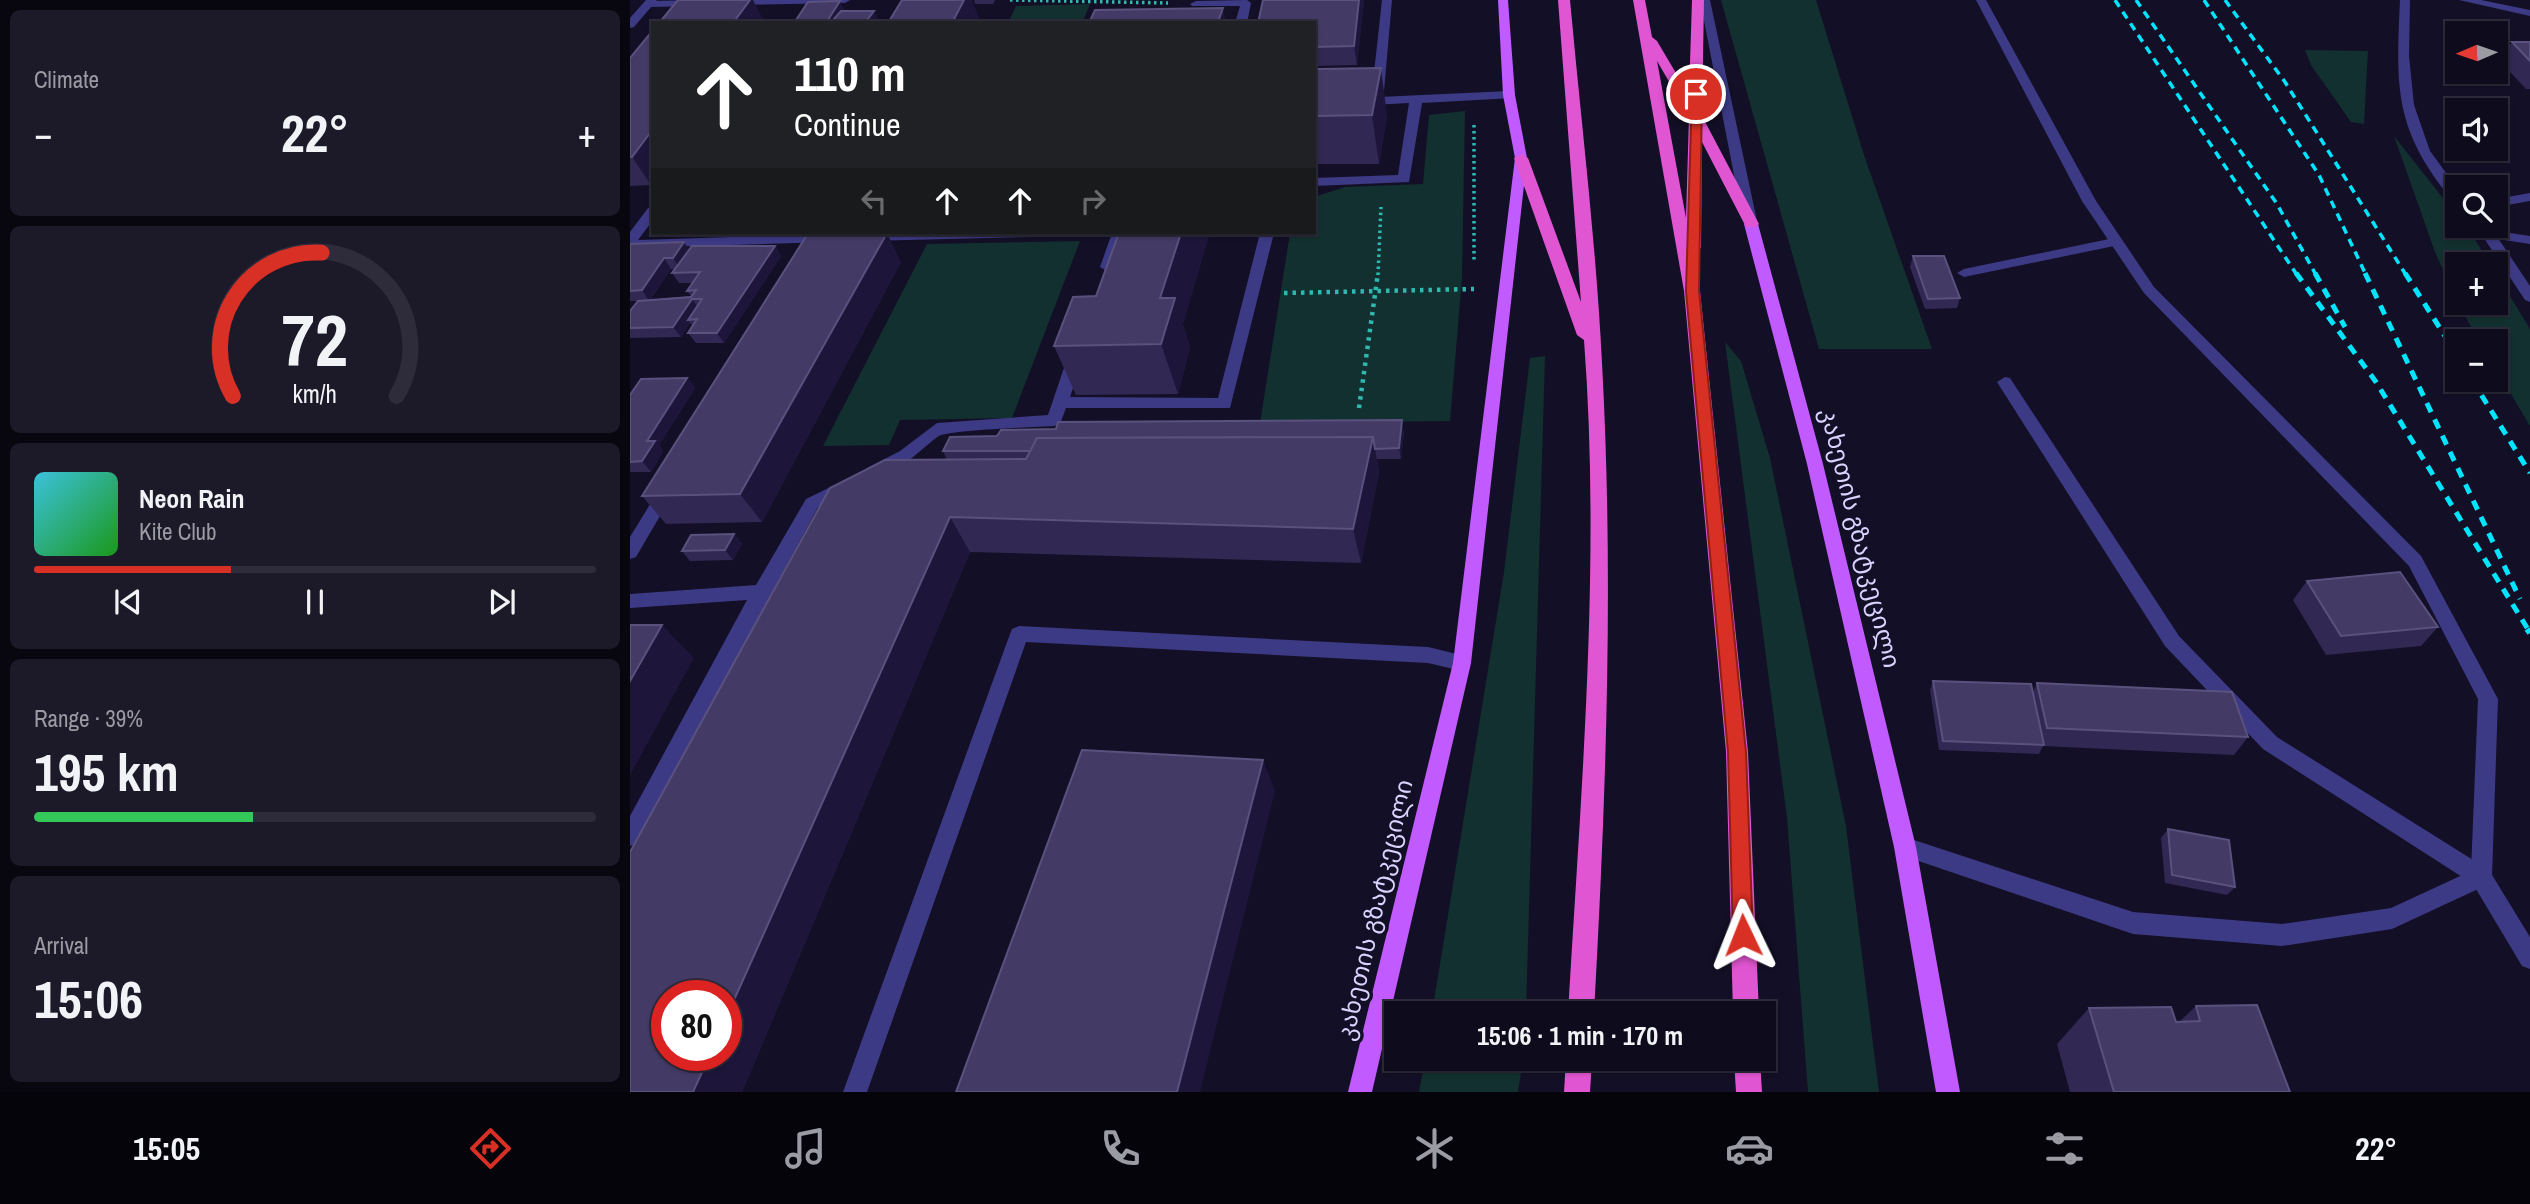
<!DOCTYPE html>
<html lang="en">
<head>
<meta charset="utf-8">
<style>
  :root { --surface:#0e0b1c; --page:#1c1929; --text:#f1f3f6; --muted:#9b9ba3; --line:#2e2b3b; --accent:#d93025 }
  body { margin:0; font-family:"Archivo Narrow","Noto Sans Georgian",sans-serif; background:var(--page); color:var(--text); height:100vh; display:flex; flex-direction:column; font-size:26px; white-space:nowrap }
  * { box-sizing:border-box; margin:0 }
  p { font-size:23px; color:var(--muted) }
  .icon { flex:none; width:38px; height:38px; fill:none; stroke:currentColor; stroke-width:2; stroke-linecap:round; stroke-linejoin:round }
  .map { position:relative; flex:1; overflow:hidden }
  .sheet { display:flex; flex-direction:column; gap:10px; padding:10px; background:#08060f; width:630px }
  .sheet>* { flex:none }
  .hud { position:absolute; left:21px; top:21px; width:665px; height:214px; border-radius:0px; box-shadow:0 2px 5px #0004,0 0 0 2px var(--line); background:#202124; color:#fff; overflow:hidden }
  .needle { width:46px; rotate:268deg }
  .controls { position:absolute; left:1815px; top:21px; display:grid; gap:14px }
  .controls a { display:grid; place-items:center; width:63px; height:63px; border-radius:0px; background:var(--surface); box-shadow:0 2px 5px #0004,0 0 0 2px var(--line); font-size:35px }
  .speed { position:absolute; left:21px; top:980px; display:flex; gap:14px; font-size:35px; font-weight:700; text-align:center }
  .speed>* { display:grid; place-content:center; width:91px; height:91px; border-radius:50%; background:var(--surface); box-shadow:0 2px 5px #0004,0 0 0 2px var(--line); line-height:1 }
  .speed .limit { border:10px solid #d22; background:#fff; color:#111 }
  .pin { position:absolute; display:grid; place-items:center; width:60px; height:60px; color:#fff; margin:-30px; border:4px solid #fff; border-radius:50%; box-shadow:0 2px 7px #0007 }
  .me { position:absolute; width:77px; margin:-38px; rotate:358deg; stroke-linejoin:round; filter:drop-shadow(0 0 5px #0008) }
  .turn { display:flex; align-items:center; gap:24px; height:147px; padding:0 28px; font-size:32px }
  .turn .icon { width:91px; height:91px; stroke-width:2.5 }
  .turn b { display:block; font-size:49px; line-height:60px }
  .lanes { display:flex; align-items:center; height:66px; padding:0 28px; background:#0003; justify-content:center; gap:35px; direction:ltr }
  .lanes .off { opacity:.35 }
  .big { font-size:52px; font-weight:800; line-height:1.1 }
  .sheet .card { flex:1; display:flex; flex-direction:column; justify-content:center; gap:10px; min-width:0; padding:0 24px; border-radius:10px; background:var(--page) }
  .sheet .dial { align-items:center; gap:0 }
  .dial svg { height:182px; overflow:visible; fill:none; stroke:var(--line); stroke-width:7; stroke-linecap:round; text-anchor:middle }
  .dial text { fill:var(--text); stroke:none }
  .song { display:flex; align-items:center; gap:21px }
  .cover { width:84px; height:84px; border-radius:10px; background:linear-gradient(135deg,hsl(190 70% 55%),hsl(120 70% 35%)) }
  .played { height:7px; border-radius:4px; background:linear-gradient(90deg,var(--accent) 35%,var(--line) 35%) }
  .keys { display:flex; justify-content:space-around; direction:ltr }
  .heat { display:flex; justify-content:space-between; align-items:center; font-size:38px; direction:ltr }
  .charge { height:10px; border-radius:5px; background:linear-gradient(90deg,#34c759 39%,var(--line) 0) }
  .trip { position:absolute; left:754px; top:1001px; width:392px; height:70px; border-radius:0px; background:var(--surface); box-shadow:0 2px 5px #0004,0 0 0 2px var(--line); font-weight:800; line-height:70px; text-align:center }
  .tab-bar { display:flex; height:112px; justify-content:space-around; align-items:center; background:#06040b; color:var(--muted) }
  .tab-bar .icon { width:49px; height:49px }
  .tab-bar .active { color:var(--accent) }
  .tab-bar b { font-size:32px; color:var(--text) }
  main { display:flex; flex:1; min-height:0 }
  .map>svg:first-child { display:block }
</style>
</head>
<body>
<main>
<section class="sheet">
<div class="card"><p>Climate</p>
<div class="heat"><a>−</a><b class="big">22°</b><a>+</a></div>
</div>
<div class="card dial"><svg viewBox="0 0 100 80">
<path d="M14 69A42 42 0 1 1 86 69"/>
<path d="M14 69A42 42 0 0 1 53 6" stroke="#d93025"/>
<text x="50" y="56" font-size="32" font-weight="700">72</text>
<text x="50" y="72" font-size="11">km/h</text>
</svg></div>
<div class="card">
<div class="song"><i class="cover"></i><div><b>Neon Rain</b><p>Kite Club</p></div></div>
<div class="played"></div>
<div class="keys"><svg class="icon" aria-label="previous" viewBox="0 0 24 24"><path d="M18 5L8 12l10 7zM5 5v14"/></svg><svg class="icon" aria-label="pause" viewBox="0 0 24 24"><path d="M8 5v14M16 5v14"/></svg><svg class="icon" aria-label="next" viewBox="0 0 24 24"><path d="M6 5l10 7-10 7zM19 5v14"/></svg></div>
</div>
<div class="card"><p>Range · 39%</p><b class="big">195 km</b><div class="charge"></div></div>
<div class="card"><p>Arrival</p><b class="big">15:06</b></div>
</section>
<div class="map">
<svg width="1900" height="1092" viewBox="0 0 1900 1092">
  <rect width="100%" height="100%" fill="#130f26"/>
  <g fill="#12302f">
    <polygon points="1091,0 1186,0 1234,155 1302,349 1189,349"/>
    <polygon points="460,4 452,23 378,23 386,6"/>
    <polygon points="1675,50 1738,51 1734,124 1721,122 1681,65"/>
    <polygon points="835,111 832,278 820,421 630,423 660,233 684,233 684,197 715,187 793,184 799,115"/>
    <polygon points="1764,136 1827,216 1827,226 1835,226 1839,230 1860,264 1827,264 1827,301 1805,252"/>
    <polygon points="450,241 382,418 270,420 259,445 193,446 297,244"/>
    <polygon points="1866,273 1900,329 1900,426 1866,369 1866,341 1849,341 1828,303 1866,303"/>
    <polygon points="1095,342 1111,361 1140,458 1216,826 1249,1092 1178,1092 1157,818"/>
    <polygon points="915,356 896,1013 802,1013 874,572 900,358"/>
    <polygon points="795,1059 893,1059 888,1092 789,1092"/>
  </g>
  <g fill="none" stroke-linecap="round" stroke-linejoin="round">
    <g stroke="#2fb8b0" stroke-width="3.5" stroke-dasharray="2.5 3.5" stroke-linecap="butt">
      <polyline points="380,0 538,3"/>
      <polyline points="844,125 844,260"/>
      <polyline points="748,275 751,207"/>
    </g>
    <g stroke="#2fb8b0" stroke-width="4.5" stroke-dasharray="3.5 5" stroke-linecap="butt">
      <polyline points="654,293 844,289"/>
      <polyline points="729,408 748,273"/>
    </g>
    <g fill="#3d3a85" fill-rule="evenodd">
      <polygon points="69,0 73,3 68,6 19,7 13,4 19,1"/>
      <polygon points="99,0 220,0 215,3 103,5 99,4"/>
      <polygon points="752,0 762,0 754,91 748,95 742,91"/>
      <polygon points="1346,0 1356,0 1466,201 1464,204 1454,204 1452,201"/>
      <polygon points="1829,0 1851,0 1900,10 1900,16"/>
      <polygon points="566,1 617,0 621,3 617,23 605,23 610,6 562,6 560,4"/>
      <polygon points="879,91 885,95 883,98 792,103 779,182 684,186 684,178 768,175 779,103 684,108 684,100"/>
      <polygon points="23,207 23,220 8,240 198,234 205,238 198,242 0,248 0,232 18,208"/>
      <polygon points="1860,230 1900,236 1900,244 1855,237 1855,231"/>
      <polygon points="240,233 408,233 401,237 237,241 230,237"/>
      <polygon points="482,233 496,233 484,267 477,271 470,267"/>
      <path d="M630 233H644L600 408H436L430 424 424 426C406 427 319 430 309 436 292 447 262 482 239 475L237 471 239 467 270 451 307 423 418 415 438 356 446 351 454 356 440 397 588 398Z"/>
      <polygon points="1484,238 1489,239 1489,245 1334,277 1327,273 1334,269"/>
      <polygon points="1375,377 1380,378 1549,636 1647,737 1859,870 1900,937 1900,969 1892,966 1843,884 1633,749 1535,646 1367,382"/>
      <polygon points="217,479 223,481 225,485 223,489 188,507 7,843 0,846 0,816 117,600 0,608 0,594 126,585 176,499"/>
      <polygon points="36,486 44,492 6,557 0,559 0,537 30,488"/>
      <polygon points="389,626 798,647 839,657 841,663 839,669 832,671 798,663 396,642 237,1092 213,1092 380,634 382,629"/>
    </g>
    <g fill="#3d3a85" fill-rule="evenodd">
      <polygon points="16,0 27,0 4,27 0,28 0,18"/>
      <path d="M1770 0H1780L1779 56 1784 105 1800 151 1827 188V201L1822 200C1764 129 1766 88 1770 0Z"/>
      <polygon points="1900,193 1900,201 1866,207 1866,199"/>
      <polygon points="1459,197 1464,198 1524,287 1791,556 1868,699 1862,877 1859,884 1762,929 1652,946 1503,934 1268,854 1264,847 1268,840 1275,837 1503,912 1652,924 1761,908 1841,871 1848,699 1779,566 1514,293 1452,201"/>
      <polygon points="1846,226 1860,226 1900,286 1900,302 1895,300"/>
    </g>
    <polygon fill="#3d3a85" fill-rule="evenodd" points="1070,0 1080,0 1127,221 1120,225 1113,221"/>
    <g fill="#c25bff" fill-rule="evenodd">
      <polygon points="868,0 878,0 885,95 897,158 841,663 742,1092 718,1092 823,663 885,158 873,95"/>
      <polygon points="1121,220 1128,224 1193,464 1286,847 1330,1092 1306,1092 1264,847 1177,464 1114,224"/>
    </g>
    <g fill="#e055d1" fill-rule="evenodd">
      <path d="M928 0H940C951 121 966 242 972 363 984 580 976 797 964 1013H938C951 790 971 564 954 340L947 335 884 158 891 154 898 158 951 302Z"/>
      <path d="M1003 0H1015L1022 37 1027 41 1059 95 1062 0H1074L1072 116 1129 224 1126 227H1116L1072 142 1071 248 1063 253 1070 291 1118 752 1129 1013H1103L1096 752 1054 291ZM1027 61 1059 116 1056 218Z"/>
      <polygon points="936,1059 962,1059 960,1092 934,1092"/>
      <polygon points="1104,1059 1130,1059 1132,1092 1106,1092"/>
    </g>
    <g stroke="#00e5ff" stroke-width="3.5" stroke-dasharray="8 6" stroke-linecap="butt">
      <polyline points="1485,0 1667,275"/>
      <polyline points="1506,0 1647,204 1686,275"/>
      <polyline points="1574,0 1689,175 1736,275"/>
      <polyline points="1595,0 1655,82 1776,275"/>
    </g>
    <g stroke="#00e5ff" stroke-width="5" stroke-dasharray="10 8" stroke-linecap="butt">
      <polyline points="1666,273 1746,382 1899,631"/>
      <polyline points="1685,273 1715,327"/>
      <polyline points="1735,273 1890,599"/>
      <polyline points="1775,273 1827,355"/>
      <polyline points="1842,380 1900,473"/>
    </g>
    <polyline stroke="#00e5ff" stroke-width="6" stroke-dasharray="12 10" stroke-linecap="butt" points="1897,629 1900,633"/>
  </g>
  <g fill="#312854" fill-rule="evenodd">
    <polygon points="344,0 365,0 363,4 345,4"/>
    <polygon points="633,0 734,0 727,65 684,66 684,23"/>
    <polygon points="215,11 249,21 248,23 164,23"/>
    <polygon points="23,30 23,182 21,185 0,186 0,58"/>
    <polygon points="1882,42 1900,42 1900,89 1896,89 1870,61"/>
    <polygon points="684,74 757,116 749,164 687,164 684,154"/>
    <path d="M0 244 59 250 145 246 151 256 94 343H66L58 333 63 327 60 323 51 337 0 338V311L8 301H0ZM41 269H45L42 273 49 283H63L57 291 61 296 20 300Z"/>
    <polygon points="1283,256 1330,298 1327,308 1295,309 1280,267"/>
    <polygon points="271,262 132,522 36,524 12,496"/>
    <polygon points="466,296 553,325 560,347 548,394 446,395 424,346"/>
    <polygon points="57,378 65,388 29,445 33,451 21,472 0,472 0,395"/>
    <polygon points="774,431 771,459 747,459 749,472 731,563 340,552 112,1092 317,460 313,451"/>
    <polygon points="104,534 112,544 103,560 60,561 52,551"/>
    <polygon points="1677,581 1808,627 1791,646 1696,655 1663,600"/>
    <polygon points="1303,681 1403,692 1407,683 1618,737 1604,755 1413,746 1409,754 1309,750 1300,690"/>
    <polygon points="1538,829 1605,887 1597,895 1535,883 1531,838"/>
    <polygon points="1566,1006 1660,1092 1440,1092 1427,1044 1459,1008 1546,1022 1549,1022"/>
  </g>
  <g fill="#1d163a">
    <polygon points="120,0 123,0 135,23 103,23"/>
    <polygon points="334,0 342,0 349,18 347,23 322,23"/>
    <polygon points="729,0 734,0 727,65 724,46"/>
    <polygon points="210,1 215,11 203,20 204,23 196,23"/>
    <polygon points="593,8 595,18 594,23 588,23"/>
    <polygon points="244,11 249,21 248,23 238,23 237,20"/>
    <polygon points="751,68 757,116 749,164 742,115"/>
    <polygon points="23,129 23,182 21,185 2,157"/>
    <polygon points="257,233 271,262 132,522 110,494"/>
    <polygon points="551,233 580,233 553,325 560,347 548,394 531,344 530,298"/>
    <polygon points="54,242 61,253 50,269 43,258"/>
    <polygon points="145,246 151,256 94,343 87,333"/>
    <polygon points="34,258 41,269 19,301 12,290"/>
    <polygon points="62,299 70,310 58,320 60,323 51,337 43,327"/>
    <polygon points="57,378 65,388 29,445 33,451 21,472 12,461 17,441"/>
    <polygon points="772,420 774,431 771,459 769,448"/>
    <polygon points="743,437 749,472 731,563 723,529"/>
    <polygon points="320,517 340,552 112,1092 63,1092 80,1055 96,1055 96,1018"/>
    <polygon points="104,534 112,544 103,560 95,550"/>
    <polygon points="32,625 64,658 0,775 0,681"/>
    <polygon points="633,760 645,791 570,1092 547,1092"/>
  </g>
  <g fill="#433a66" stroke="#5a527e" stroke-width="2">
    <polygon points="48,0 120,0 103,23 29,23"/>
    <polygon points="272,0 334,0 322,23 258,23"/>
    <polygon points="633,0 729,0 724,46 684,47 684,23 628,23"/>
    <polygon points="210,1 196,23 164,23 178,2"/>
    <polygon points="593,8 588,22 459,23 465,10"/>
    <polygon points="211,11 244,11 237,20 203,20"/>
    <polygon points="23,30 23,129 2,157 0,157 0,58"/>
    <polygon points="1882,42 1900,42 1900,61"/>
    <polygon points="751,68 742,115 684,116 684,74 686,74 688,69"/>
    <polygon points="257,233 110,494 12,496 177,235"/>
    <polygon points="489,233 551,233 530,298 545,298 531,344 424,346 443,297 466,296"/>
    <polygon points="54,242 43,258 34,258 12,290 0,291 0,244"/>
    <polygon points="62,246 145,246 87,333 58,333 67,319 58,320 72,299 62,299 43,327 0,328 0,311 8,301 61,297 66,290 57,291 70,272 42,273"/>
    <polygon points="1283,256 1314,256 1330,298 1298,299"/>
    <polygon points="57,378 17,441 25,441 12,461 0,462 0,395 11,379"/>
    <polygon points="772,420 769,448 745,449 743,437 407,438 401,451 313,451 320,437 367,436 371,430 426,429 428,422"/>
    <polygon points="743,437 723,529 320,517 96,1018 96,996 37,996 37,1055 80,1055 63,1092 0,1092 0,852 200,488 255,460 396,459 407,438"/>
    <polygon points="104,534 95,550 52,551 61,535"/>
    <polygon points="1770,572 1808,627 1711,636 1677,581"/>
    <polygon points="0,625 32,625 0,681"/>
    <polygon points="1303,681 1401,684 1414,745 1313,741"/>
    <polygon points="1407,683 1602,692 1618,737 1417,728"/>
    <polygon points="452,750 633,760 547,1092 326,1092"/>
    <polygon points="1538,829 1599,840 1605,887 1542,875"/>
    <polygon points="1627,1005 1660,1092 1484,1092 1459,1008 1541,1007 1546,1022 1570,1021 1566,1006"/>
  </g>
  <polygon fill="#d93025" stroke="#8d1f18" stroke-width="2" points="1062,91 1072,94 1069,291 1116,752 1123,935 1120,942 1113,945 1106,942 1103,935 1098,752 1056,291"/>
  <g text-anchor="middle" stroke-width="7" stroke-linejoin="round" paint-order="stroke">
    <g font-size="24" fill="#d9d4ff" stroke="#130f26">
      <text transform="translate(1230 538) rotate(76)" y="8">კახეთის გზატკეცილი</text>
      <text transform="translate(745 910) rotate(-77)" y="8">კახეთის გზატკეცილი</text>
    </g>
  </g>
</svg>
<div class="controls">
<a><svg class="needle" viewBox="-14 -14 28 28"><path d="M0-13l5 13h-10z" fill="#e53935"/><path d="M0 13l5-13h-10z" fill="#9b9ba3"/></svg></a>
<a><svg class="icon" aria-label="sound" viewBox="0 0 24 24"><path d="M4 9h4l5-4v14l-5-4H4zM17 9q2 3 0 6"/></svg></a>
<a><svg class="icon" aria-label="search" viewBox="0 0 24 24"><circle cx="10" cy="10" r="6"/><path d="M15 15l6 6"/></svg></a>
<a>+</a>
<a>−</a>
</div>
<div class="speed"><div class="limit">80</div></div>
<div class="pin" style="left:1066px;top:94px;background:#d93025"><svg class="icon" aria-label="arrive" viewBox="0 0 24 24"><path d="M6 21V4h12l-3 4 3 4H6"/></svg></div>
<svg class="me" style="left:1113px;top:935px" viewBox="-20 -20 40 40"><path d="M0-17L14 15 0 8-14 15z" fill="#d93025" stroke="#fff" stroke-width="4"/></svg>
<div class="trip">15:06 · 1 min · 170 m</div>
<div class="hud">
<div class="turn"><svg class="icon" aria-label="ahead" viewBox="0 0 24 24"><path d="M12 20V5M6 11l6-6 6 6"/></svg><div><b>110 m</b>Continue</div></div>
<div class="lanes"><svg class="icon off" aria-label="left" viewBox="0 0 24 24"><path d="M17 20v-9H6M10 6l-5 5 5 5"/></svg><svg class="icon" aria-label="ahead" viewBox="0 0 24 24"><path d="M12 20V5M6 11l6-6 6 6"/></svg><svg class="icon" aria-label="ahead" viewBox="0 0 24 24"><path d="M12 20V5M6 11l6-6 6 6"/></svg><svg class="icon off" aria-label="right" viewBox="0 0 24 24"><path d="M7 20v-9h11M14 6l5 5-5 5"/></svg></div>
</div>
</div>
</main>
<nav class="tab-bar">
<b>15:05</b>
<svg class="icon active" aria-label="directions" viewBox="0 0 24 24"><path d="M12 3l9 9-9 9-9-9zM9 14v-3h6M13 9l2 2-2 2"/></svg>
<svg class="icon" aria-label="music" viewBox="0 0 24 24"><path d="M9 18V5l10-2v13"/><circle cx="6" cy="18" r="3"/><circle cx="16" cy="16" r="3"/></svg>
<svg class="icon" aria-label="phone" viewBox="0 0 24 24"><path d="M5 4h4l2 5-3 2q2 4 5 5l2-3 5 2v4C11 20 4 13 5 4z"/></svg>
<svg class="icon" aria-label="climate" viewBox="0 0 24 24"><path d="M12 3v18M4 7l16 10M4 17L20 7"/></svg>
<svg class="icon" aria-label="car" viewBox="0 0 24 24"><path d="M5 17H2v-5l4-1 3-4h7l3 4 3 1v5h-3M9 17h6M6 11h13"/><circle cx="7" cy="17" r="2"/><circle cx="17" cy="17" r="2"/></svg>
<svg class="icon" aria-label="filters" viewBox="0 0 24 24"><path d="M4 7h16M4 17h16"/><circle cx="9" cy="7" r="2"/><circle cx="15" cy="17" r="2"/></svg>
<b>22°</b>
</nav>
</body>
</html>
